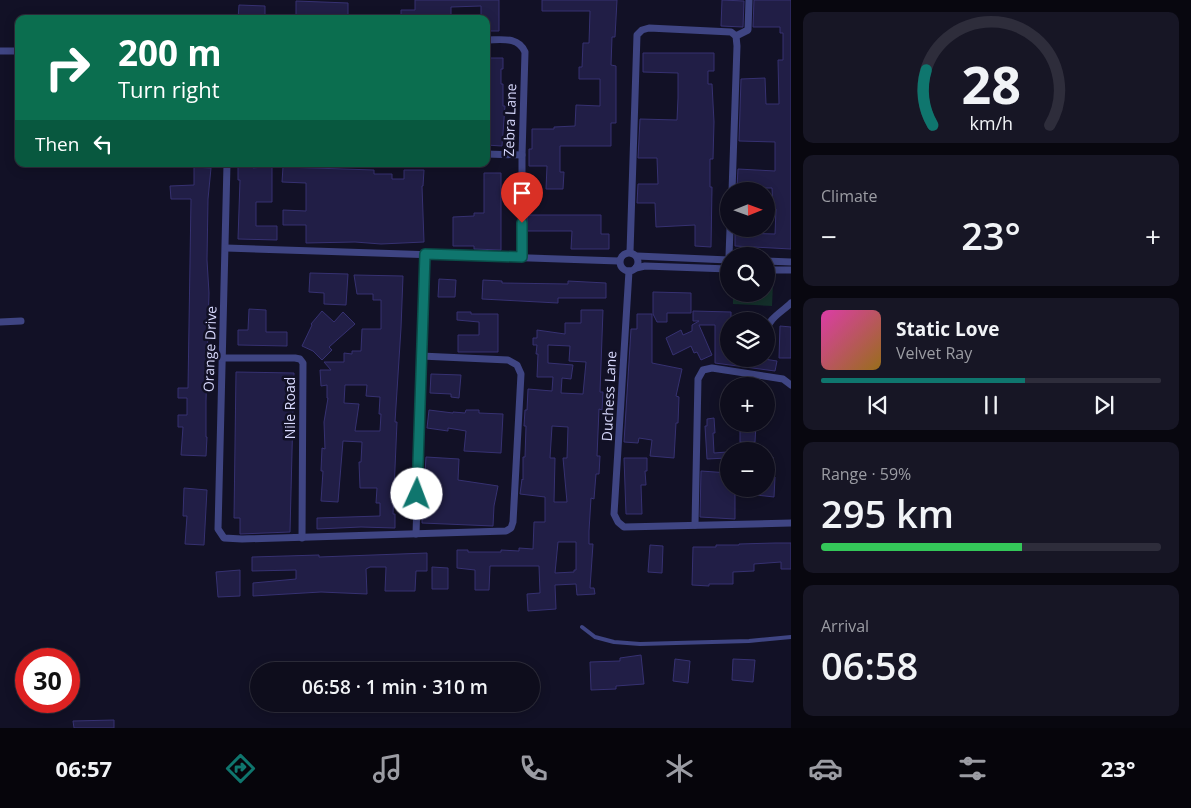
<!DOCTYPE html>
<html lang="en">
<head>
<meta charset="utf-8">
<style>
  :root { --surface:#0e0d1c; --page:#171625; --text:#f1f3f6; --muted:#9b9ca3; --line:#2e2d3b; --accent:#0f766e }
  body { margin:0; font-family:"Open Sans",sans-serif; background:var(--page); color:var(--text); height:100vh; display:flex; flex-direction:column; font-size:19px; white-space:nowrap }
  * { box-sizing:border-box; margin:0 }
  p { font-size:16px; color:var(--muted) }
  .icon { flex:none; width:28px; height:28px; fill:none; stroke:currentColor; stroke-width:2; stroke-linecap:round; stroke-linejoin:round }
  .map { position:relative; flex:1; overflow:hidden }
  .side { display:flex; flex-direction:column; gap:12px; padding:12px; background:#08070f; width:400px }
  .side>* { flex:none }
  .banner { position:absolute; left:15px; top:15px; width:475px; height:152px; border-radius:10px; box-shadow:0 2px 12px #0003,0 0 0 1px var(--line); background:#0b6e4f; color:#fff; overflow:hidden }
  .needle { width:32px; rotate:89deg }
  .controls { position:absolute; left:720px; top:182px; display:grid; gap:10px }
  .controls a { display:grid; place-items:center; width:55px; height:55px; border-radius:50%; background:var(--surface); box-shadow:0 2px 12px #0003,0 0 0 1px var(--line); font-size:25px }
  .speed { position:absolute; left:15px; top:648px; display:flex; gap:10px; font-size:25px; font-weight:700; text-align:center }
  .speed>* { display:grid; place-content:center; width:65px; height:65px; border-radius:50%; background:var(--surface); box-shadow:0 2px 12px #0003,0 0 0 1px var(--line); line-height:1 }
  .speed .limit { border:8px solid #d22; background:#fff; color:#111 }
  .pin { position:absolute; display:grid; place-items:center; width:42px; height:42px; color:#fff; margin:-51px -21px; border-radius:50% 50% 50% 0; rotate:-45deg; box-shadow:0 0 5px #0007 }
  .pin .icon { rotate:45deg }
  .me { position:absolute; width:55px; margin:-28px; rotate:2deg; stroke-linejoin:round; filter:drop-shadow(0 0 4px #0008) }
  .turn { display:flex; align-items:center; gap:18px; height:105px; padding:0 20px; font-size:22px }
  .turn .icon { width:65px; height:65px; stroke-width:2.5 }
  .turn b { display:block; font-size:35px; line-height:42px }
  .then { display:flex; align-items:center; height:48px; padding:0 20px; background:#0003; gap:10px; font-size:19px }
  .big { font-size:38px; font-weight:600; line-height:1.1 }
  .side .tile { flex:1; display:flex; flex-direction:column; justify-content:center; gap:8px; min-width:0; padding:0 18px; border-radius:10px; background:var(--page) }
  .side .dial { align-items:center; gap:0 }
  .dial svg { height:130px; overflow:visible; fill:none; stroke:var(--line); stroke-width:7; stroke-linecap:round; text-anchor:middle }
  .dial text { fill:var(--text); stroke:none }
  .song { display:flex; align-items:center; gap:15px }
  .cover { width:60px; height:60px; border-radius:8px; background:linear-gradient(135deg,hsl(320 70% 55%),hsl(40 70% 35%)) }
  .played { height:5px; border-radius:2px; background:linear-gradient(90deg,var(--accent) 60%,var(--line) 60%) }
  .keys { display:flex; justify-content:space-around; direction:ltr }
  .heat { display:flex; justify-content:space-between; align-items:center; font-size:28px; direction:ltr }
  .charge { height:8px; border-radius:4px; background:linear-gradient(90deg,#34c759 59%,var(--line) 0) }
  .trip { position:absolute; left:250px; top:662px; width:290px; height:50px; border-radius:25px; background:var(--surface); box-shadow:0 2px 12px #0003,0 0 0 1px var(--line); font-weight:600; line-height:50px; text-align:center }
  .dock { display:flex; height:80px; justify-content:space-around; align-items:center; background:#06050b; color:var(--muted) }
  .dock .icon { width:35px; height:35px }
  .dock .active { color:var(--accent) }
  .dock b { font-size:22px; color:var(--text) }
  main { display:flex; flex:1; min-height:0 }
  .map>svg:first-child { display:block }
</style>
</head>
<body>
<main>
<div class="map">
<svg width="791" height="728" viewBox="0 0 791 728">
  <rect width="100%" height="100%" fill="#121126"/>
  <polygon fill="#14302b" points="766,284 773,284 772,306 733,304 733,294 766,294"/>
  <g fill="#211e46" stroke="#363171" fill-rule="evenodd">
    <polygon points="415,0 499,0 499,31 486,31 486,19 481,19 481,6 451,7 451,19 401,19 401,10 415,10"/>
    <polygon points="542,0 617,0 615,37 612,37 611,65 616,66 616,123 611,123 611,146 560,146 560,172 564,172 563,189 546,189 547,166 529,166 529,149 532,149 532,129 554,129 554,127 575,126 576,105 600,106 600,79 579,79 579,67 582,67 583,43 589,43 590,11 542,11"/>
    <polygon points="722,0 744,1 743,27 721,26"/>
    <polygon points="754,0 791,0 791,249 735,246 735,233 775,234 776,209 773,209 772,188 737,188 738,169 775,171 775,142 739,141 741,79 765,78 766,104 779,104 778,60 783,60 783,33 780,33 780,27 753,27"/>
    <polygon points="296,1 348,3 348,19 296,19"/>
    <polygon points="239,5 265,6 265,19 238,19"/>
    <polygon points="643,53 714,53 714,71 708,71 708,84 712,84 714,122 713,159 710,159 710,187 712,187 711,247 695,246 695,225 656,227 655,203 637,203 638,184 658,184 657,158 638,158 640,119 677,120 678,98 678,73 643,72"/>
    <polygon points="486,58 503,58 503,69 501,69 501,84 503,84 503,106 505,106 502,146 486,145"/>
    <polygon points="238,166 253,166 253,168 272,166 272,202 256,202 256,226 277,226 277,240 238,239 240,180 238,180"/>
    <polygon points="194,167 211,168 208,199 207,260 209,293 206,401 206,437 207,437 206,456 181,455 183,427 178,427 178,415 187,415 187,398 178,398 178,388 188,388 191,199 171,199 170,186 194,185"/>
    <polygon points="283,167 374,170 374,174 392,174 392,179 404,179 404,170 424,170 423,186 422,186 424,242 381,244 355,242 306,243 306,225 283,225 283,210 306,211 306,183 282,182"/>
    <polygon points="484,173 501,173 501,250 474,249 474,246 453,246 453,217 474,216 474,213 484,213"/>
    <polygon points="527,215 601,215 601,234 609,234 609,249 571,249 572,231 527,231"/>
    <polygon points="310,273 348,274 346,305 324,304 324,293 309,292"/>
    <path d="M354 275 403 276 401 328 395 422H397L393 514H395V528L361 527 317 529V518L380 516V503H376L377 488H360L359 462H361L362 442 343 441 338 502 321 501 323 471H321L322 448 325 449 324 422 328 398H327V385L321 386 320 370H331L324 362H344V353L352 354V351H361L362 329H381V300H373V294H357ZM345 385H367L366 396 380 397 379 414H381L380 431H355L359 404 344 403Z"/>
    <polygon points="439,279 456,280 455,297 438,297"/>
    <polygon points="483,280 502,281 502,283 568,284 568,281 606,283 606,298 558,298 558,303 482,299"/>
    <polygon points="653,292 691,293 691,313 667,313 667,322 657,322 653,314"/>
    <polygon points="249,309 266,310 266,332 287,332 287,346 238,345 238,330 248,330"/>
    <path d="M581 310H603L600 392H603L602 410 599 409 597 456H600L599 474H596L594 499 591 498 589 531V544H593L590 588H594L595 594 577 595 576 584 555 585 556 609 528 611 527 594 540 593 539 566H490L489 590H475V570L457 568V550H468V552H501V550L519 551V548L533 549 534 522H545V497L520 494 522 479 523 480V457H525L526 426H524L525 410H527L528 389 552 391 553 377H537L538 354H536L537 345H533V338H537V330L565 334V323H581ZM548 345 570 346 569 361 586 362 583 394 561 393 562 378 571 379 573 365 548 363ZM552 426 568 427 567 458H563L567 502H554L555 458H550ZM558 542H576V570H574V572L555 573Z"/>
    <polygon points="322,311 334,322 343,312 355,324 329,347 332,350 322,360 313,351 302,346 312,325 311,324"/>
    <polygon points="693,311 731,312 731,321 729,321 729,359 764,359 777,361 775,371 715,363 715,325 699,325 712,355 701,360 697,352 694,353 691,346 673,355 666,338 681,330 683,335 692,331 692,325 699,321 693,321"/>
    <polygon points="457,312 471,312 471,314 498,314 498,352 458,352 458,335 479,335 479,322 457,320"/>
    <polygon points="637,314 652,314 652,363 682,369 676,396 679,397 678,423 676,423 674,458 650,456 652,440 639,438 638,443 624,442 631,329 637,329"/>
    <polygon points="780,326 791,327 791,358 779,358"/>
    <polygon points="236,372 294,373 290,532 240,534 240,518 234,518"/>
    <polygon points="431,374 461,375 459,398 451,397 451,394 430,393"/>
    <polygon points="429,410 453,413 453,412 465,413 466,410 479,410 479,413 503,414 501,453 464,451 466,431 448,428 448,431 427,428"/>
    <polygon points="714,418 715,433 713,433 714,453 727,452 727,458 707,459 705,426 707,426 707,419"/>
    <polygon points="740,424 756,424 755,442 740,442"/>
    <polygon points="426,457 459,459 458,480 498,486 494,506 493,526 422,523 422,504 427,504 428,474 425,473"/>
    <polygon points="766,457 773,457 773,476 775,477 774,497 756,495 756,489 766,489"/>
    <polygon points="624,458 647,458 647,471 645,471 646,485 641,485 642,514 626,514"/>
    <polygon points="701,471 729,473 729,489 735,489 735,519 700,517"/>
    <polygon points="184,488 207,490 204,545 185,544 187,516 183,516"/>
    <polygon points="775,543 791,543 791,569 781,569 781,562 754,564 754,571 733,572 733,584 709,584 709,586 692,585 693,547 716,547 716,545 739,545 739,544"/>
    <polygon points="650,545 663,546 662,573 648,572"/>
    <polygon points="427,553 427,571 416,571 415,591 385,591 386,567 370,567 366,569 367,594 321,592 253,596 253,583 296,579 296,570 252,571 252,557 319,555 319,557"/>
    <polygon points="432,567 448,568 448,589 432,589"/>
    <polygon points="240,570 240,596 218,597 216,572"/>
    <polygon points="641,655 644,684 616,686 616,689 591,690 590,662 620,661 620,658"/>
    <polygon points="675,659 690,661 688,683 673,681"/>
    <polygon points="733,659 755,660 753,682 732,680"/>
    <polygon points="114,720 114,728 74,728 73,721"/>
  </g>
  <g fill="none" stroke-linecap="round" stroke-linejoin="round">
    <polyline stroke="#3f4583" stroke-width="4" points="582,627 595,637 614,642 640,644 749,641 791,637"/>
    <g stroke="#3f4583" stroke-width="7">
      <path d="M486 40C501 40 518 36 525 52L522 155V257"/>
      <polyline points="0,51 19,51"/>
      <polyline points="486,154 522,155"/>
      <polyline points="227,164 218,529 224,538 242,539 506,531 511,528 513,522 521,374 517,365 508,360 421,356"/>
      <polyline points="732,191 737,46 736,36"/>
      <polyline points="226,248 619,261"/>
      <polyline points="630,252 637,35 642,30 649,28 731,32 736,36 748,30 749,0"/>
      <circle cx="629" cy="262" r="9"/>
      <polyline points="637,256 729,260"/>
      <polyline points="729,256 730,229"/>
      <polyline points="766,261 791,262"/>
      <polyline points="636,268 645,266 729,269"/>
      <polyline points="766,270 791,270"/>
      <polyline points="629,271 614,514 618,522 624,527 791,523"/>
      <polyline points="0,322 21,321"/>
      <path d="M766 331C769 318 782 312 791 303"/>
      <polyline points="221,358 295,358 300,359 303,363 302,538"/>
      <polyline points="695,525 698,379 703,370 712,368 783,379 791,385"/>
      <polyline points="416,534 425,255"/>
    </g>
  </g>
  <g fill="none" stroke-linecap="round" stroke-linejoin="round">
    <g stroke="#0a4d48" stroke-width="12">
      <polyline id="route" points="417,494 425,254 522,257 522,223"/>
    </g>
    <use href="#route" stroke="#0f766e" stroke-width="9"/>
  </g>
  <g text-anchor="middle" stroke-width="5" stroke-linejoin="round" paint-order="stroke">
    <g font-size="14" fill="#d8d9fd" stroke="#121126">
      <text transform="translate(510 120) rotate(-88)" y="5">Zebra Lane</text>
      <text transform="translate(210 349) rotate(-88)" y="5">Orange Drive</text>
      <text transform="translate(609 396) rotate(-87)" y="5">Duchess Lane</text>
      <text transform="translate(290 408) rotate(-90)" y="5">Nile Road</text>
    </g>
  </g>
</svg>
<div class="controls">
<a><svg class="needle" viewBox="-14 -14 28 28"><path d="M0-13l5 13h-10z" fill="#e53935"/><path d="M0 13l5-13h-10z" fill="#9b9ca3"/></svg></a>
<a><svg class="icon" aria-label="search" viewBox="0 0 24 24"><circle cx="10" cy="10" r="6"/><path d="M15 15l6 6"/></svg></a>
<a><svg class="icon" aria-label="layers" viewBox="0 0 24 24"><path d="M12 4l9 5-9 5-9-5zM3 14l9 5 9-5"/></svg></a>
<a>+</a>
<a>−</a>
</div>
<div class="speed"><div class="limit">30</div></div>
<div class="pin" style="left:522px;top:223px;background:#d93025"><svg class="icon" aria-label="arrive" viewBox="0 0 24 24"><path d="M6 21V4h12l-3 4 3 4H6"/></svg></div>
<svg class="me" style="left:417px;top:494px" viewBox="-20 -20 40 40"><circle r="19" fill="#fff"/><path d="M0-13L10 11 0 6-10 11z" fill="#0f766e"/></svg>
<div class="trip">06:58 · 1 min · 310 m</div>
<div class="banner">
<div class="turn"><svg class="icon" aria-label="right" viewBox="0 0 24 24"><path d="M7 20v-9h11M14 6l5 5-5 5"/></svg><div><b>200 m</b>Turn right</div></div>
<div class="then">Then<svg class="icon" aria-label="left" viewBox="0 0 24 24"><path d="M17 20v-9H6M10 6l-5 5 5 5"/></svg></div>
</div>
</div>
<section class="side">
<div class="tile dial"><svg viewBox="0 0 100 80">
<path d="M14 69A42 42 0 1 1 86 69"/>
<path d="M14 69A42 42 0 0 1 10 35" stroke="#0f766e"/>
<text x="50" y="56" font-size="32" font-weight="700">28</text>
<text x="50" y="72" font-size="11">km/h</text>
</svg></div>
<div class="tile"><p>Climate</p>
<div class="heat"><a>−</a><b class="big">23°</b><a>+</a></div>
</div>
<div class="tile">
<div class="song"><i class="cover"></i><div><b>Static Love</b><p>Velvet Ray</p></div></div>
<div class="played"></div>
<div class="keys"><svg class="icon" aria-label="previous" viewBox="0 0 24 24"><path d="M18 5L8 12l10 7zM5 5v14"/></svg><svg class="icon" aria-label="pause" viewBox="0 0 24 24"><path d="M8 5v14M16 5v14"/></svg><svg class="icon" aria-label="next" viewBox="0 0 24 24"><path d="M6 5l10 7-10 7zM19 5v14"/></svg></div>
</div>
<div class="tile"><p>Range · 59%</p><b class="big">295 km</b><div class="charge"></div></div>
<div class="tile"><p>Arrival</p><b class="big">06:58</b></div>
</section>
</main>
<nav class="dock">
<b>06:57</b>
<svg class="icon active" aria-label="directions" viewBox="0 0 24 24"><path d="M12 3l9 9-9 9-9-9zM9 14v-3h6M13 9l2 2-2 2"/></svg>
<svg class="icon" aria-label="music" viewBox="0 0 24 24"><path d="M9 18V5l10-2v13"/><circle cx="6" cy="18" r="3"/><circle cx="16" cy="16" r="3"/></svg>
<svg class="icon" aria-label="phone" viewBox="0 0 24 24"><path d="M5 4h4l2 5-3 2q2 4 5 5l2-3 5 2v4C11 20 4 13 5 4z"/></svg>
<svg class="icon" aria-label="climate" viewBox="0 0 24 24"><path d="M12 3v18M4 7l16 10M4 17L20 7"/></svg>
<svg class="icon" aria-label="car" viewBox="0 0 24 24"><path d="M5 17H2v-5l4-1 3-4h7l3 4 3 1v5h-3M9 17h6M6 11h13"/><circle cx="7" cy="17" r="2"/><circle cx="17" cy="17" r="2"/></svg>
<svg class="icon" aria-label="filters" viewBox="0 0 24 24"><path d="M4 7h16M4 17h16"/><circle cx="9" cy="7" r="2"/><circle cx="15" cy="17" r="2"/></svg>
<b>23°</b>
</nav>
</body>
</html>
